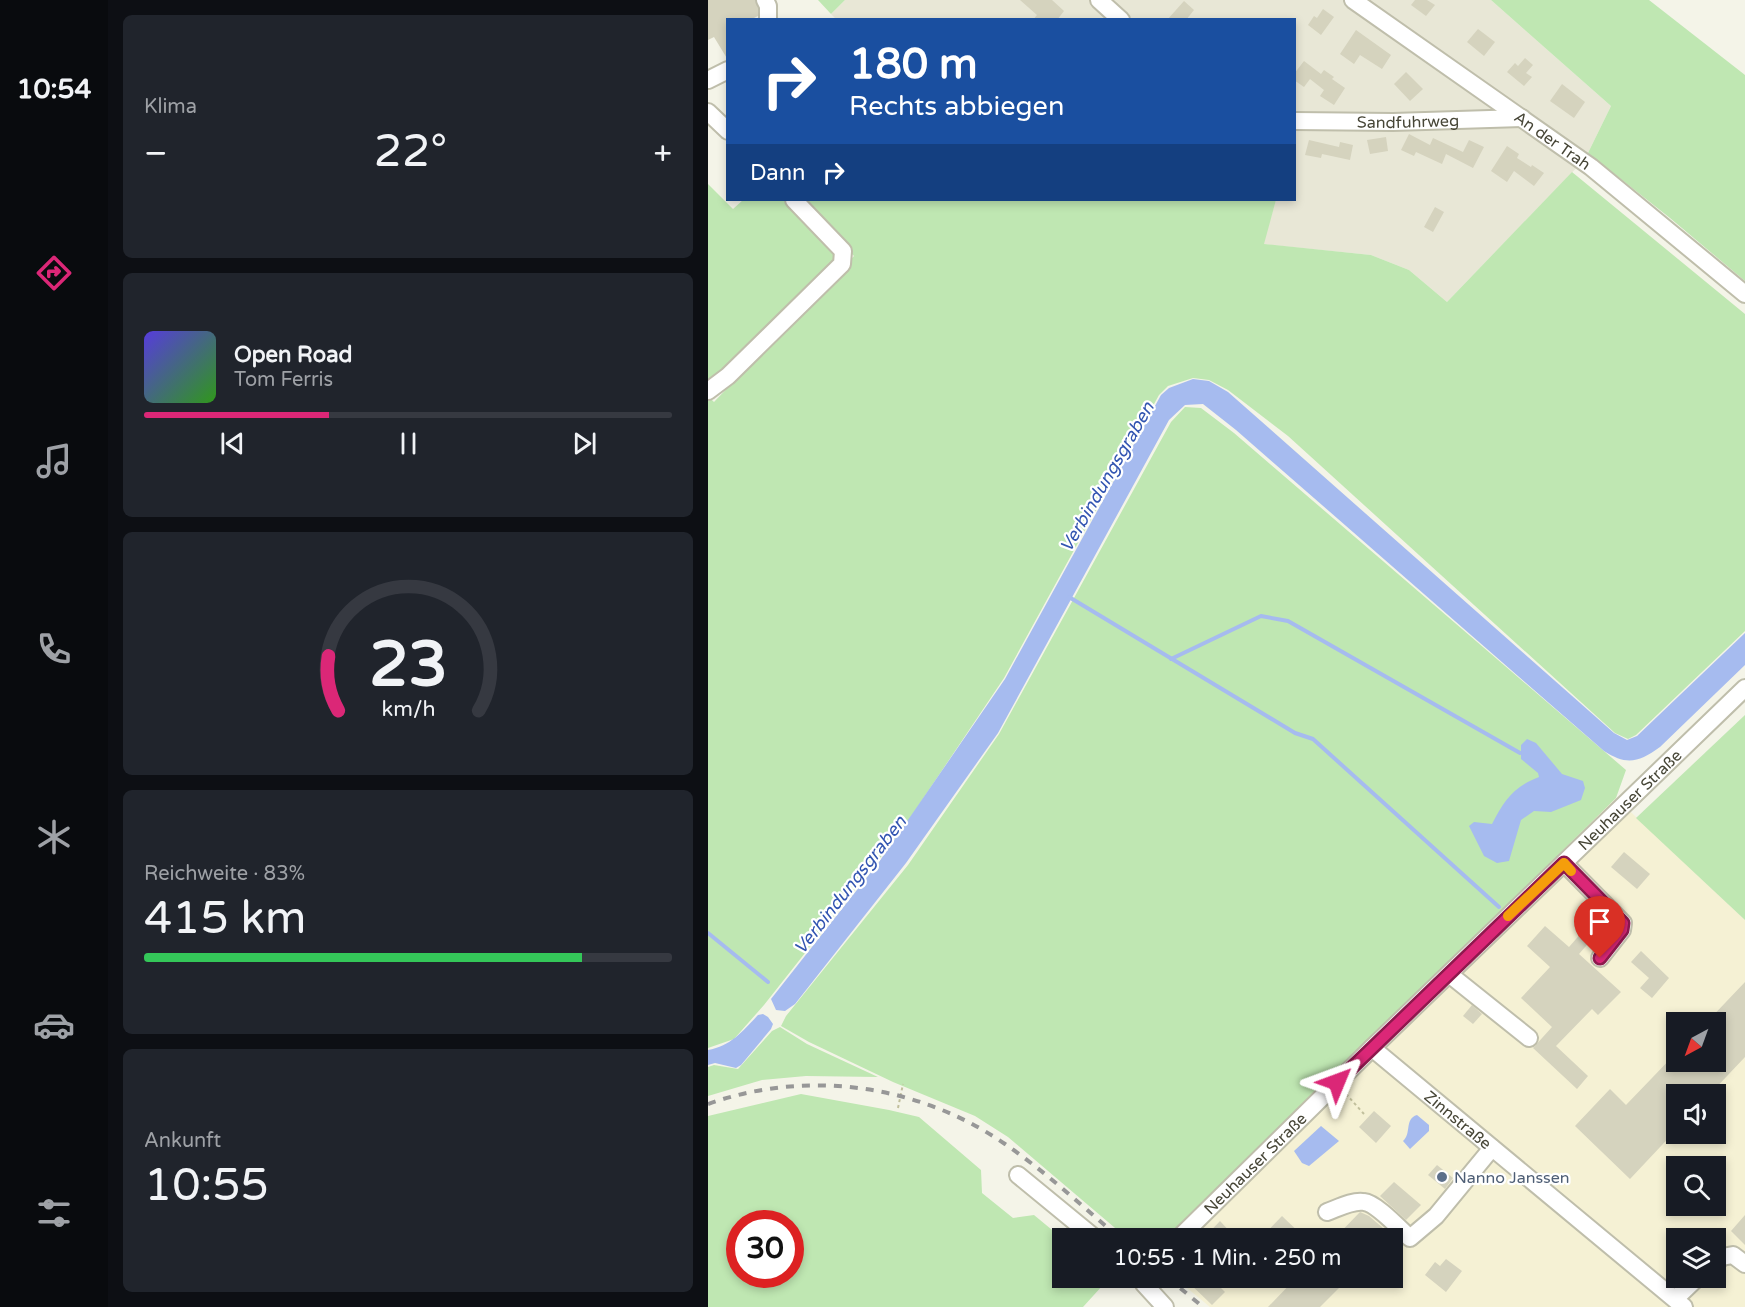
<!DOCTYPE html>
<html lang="de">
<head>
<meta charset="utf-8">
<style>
  :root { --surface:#171b24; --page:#20242c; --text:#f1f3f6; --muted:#9ea1a6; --line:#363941; --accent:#db2777 }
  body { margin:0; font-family:"Varela Round",sans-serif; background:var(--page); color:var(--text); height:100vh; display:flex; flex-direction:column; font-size:22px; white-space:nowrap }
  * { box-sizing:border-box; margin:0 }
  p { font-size:20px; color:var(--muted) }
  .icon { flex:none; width:33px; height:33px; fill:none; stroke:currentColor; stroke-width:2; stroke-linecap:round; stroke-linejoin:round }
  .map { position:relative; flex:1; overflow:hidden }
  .side { display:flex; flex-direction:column; gap:15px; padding:15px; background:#0d0f14; width:600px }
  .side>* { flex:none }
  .top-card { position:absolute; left:18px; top:18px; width:570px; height:183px; border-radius:0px; box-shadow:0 3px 9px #0003; background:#1a4fa0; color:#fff; overflow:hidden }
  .needle { width:39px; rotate:221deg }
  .fabs { position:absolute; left:958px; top:1012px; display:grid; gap:12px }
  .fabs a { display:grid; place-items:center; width:60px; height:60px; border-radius:0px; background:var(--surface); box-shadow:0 3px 9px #0003; font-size:30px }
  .speed { position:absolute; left:18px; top:1210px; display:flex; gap:12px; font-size:30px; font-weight:700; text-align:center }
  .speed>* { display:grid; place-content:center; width:78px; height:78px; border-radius:50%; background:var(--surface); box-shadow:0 3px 9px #0003; line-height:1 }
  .speed .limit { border:9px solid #d22; background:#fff; color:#111 }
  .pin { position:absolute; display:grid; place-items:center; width:51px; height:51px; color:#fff; margin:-62px -26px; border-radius:50% 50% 50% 0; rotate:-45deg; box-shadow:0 0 6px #0007 }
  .pin .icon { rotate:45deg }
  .me { position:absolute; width:66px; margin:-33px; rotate:46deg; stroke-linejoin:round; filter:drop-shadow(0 0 4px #0008) }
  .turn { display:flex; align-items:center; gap:21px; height:126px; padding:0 24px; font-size:27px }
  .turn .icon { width:78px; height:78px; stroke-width:2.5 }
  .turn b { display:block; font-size:42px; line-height:51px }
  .then { display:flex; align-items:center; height:57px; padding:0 24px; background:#0003; gap:12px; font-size:22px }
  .big { font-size:45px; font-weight:600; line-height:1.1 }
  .side .widget { flex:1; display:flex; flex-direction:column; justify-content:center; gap:9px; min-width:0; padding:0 21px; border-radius:9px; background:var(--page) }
  .side .dial { align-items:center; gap:0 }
  .dial svg { height:156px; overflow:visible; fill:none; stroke:var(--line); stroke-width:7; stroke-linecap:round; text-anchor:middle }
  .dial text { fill:var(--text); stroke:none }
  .song { display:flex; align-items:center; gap:18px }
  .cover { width:72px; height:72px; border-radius:9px; background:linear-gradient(135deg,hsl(250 70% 55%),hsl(110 70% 35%)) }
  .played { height:6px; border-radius:3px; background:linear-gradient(90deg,var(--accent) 35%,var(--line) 35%) }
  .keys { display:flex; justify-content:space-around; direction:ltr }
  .heat { display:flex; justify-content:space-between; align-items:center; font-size:33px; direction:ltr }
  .charge { height:9px; border-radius:4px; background:linear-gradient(90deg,#34c759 83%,var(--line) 0) }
  .trip { position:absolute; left:344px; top:1228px; width:351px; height:60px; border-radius:0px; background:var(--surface); box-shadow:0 3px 9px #0003; font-weight:600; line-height:60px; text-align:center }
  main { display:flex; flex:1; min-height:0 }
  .tab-bar { display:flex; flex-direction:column; width:108px; justify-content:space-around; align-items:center; background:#090b0e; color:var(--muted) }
  .tab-bar .icon { width:42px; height:42px }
  .tab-bar .on { color:var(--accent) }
  .tab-bar b { font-size:27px; color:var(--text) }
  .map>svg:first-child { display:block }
</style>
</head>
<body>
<main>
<nav class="tab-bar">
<b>10:54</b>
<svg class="icon on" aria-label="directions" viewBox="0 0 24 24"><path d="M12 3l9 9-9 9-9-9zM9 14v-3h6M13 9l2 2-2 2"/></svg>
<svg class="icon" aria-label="music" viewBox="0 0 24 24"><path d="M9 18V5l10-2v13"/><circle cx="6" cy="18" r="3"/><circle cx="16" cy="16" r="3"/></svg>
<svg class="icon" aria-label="phone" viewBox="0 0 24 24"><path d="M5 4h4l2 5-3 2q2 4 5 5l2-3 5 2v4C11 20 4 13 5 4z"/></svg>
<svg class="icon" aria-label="climate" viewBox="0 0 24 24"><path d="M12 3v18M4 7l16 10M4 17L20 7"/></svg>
<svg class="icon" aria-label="car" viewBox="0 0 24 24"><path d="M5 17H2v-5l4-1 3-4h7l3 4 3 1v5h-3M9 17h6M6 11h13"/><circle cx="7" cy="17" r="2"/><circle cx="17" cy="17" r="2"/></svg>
<svg class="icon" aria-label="filters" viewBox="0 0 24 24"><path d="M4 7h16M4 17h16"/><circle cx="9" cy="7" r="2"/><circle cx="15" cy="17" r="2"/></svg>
</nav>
<section class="side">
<div class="widget"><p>Klima</p>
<div class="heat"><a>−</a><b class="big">22°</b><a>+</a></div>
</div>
<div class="widget">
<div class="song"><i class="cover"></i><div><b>Open Road</b><p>Tom Ferris</p></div></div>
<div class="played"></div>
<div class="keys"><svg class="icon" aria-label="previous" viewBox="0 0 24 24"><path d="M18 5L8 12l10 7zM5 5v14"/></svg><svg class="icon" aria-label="pause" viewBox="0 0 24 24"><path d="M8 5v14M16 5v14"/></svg><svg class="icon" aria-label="next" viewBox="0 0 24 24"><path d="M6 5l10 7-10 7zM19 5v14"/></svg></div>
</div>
<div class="widget dial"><svg viewBox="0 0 100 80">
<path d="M14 69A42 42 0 1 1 86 69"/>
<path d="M14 69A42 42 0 0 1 9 41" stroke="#db2777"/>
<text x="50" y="56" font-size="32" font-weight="700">23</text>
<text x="50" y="72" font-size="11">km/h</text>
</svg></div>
<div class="widget"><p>Reichweite · 83%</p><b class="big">415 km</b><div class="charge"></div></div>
<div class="widget"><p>Ankunft</p><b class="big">10:55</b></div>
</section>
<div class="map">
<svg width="1037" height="1307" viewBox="0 0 1037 1307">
  <rect width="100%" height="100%" fill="#f4f4e8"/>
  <polygon fill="#e8e7d6" points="137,0 783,0 903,106 877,159 739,302 701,270 663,255 555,244 568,200 586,200 586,20 129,20 123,14"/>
  <path fill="#f5f1d4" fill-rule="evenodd" d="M908 798 1037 920V1307H502L467 1278H684V1239H460ZM969 1023H1008V1062H969ZM969 1095H1008V1134H969ZM969 1167H1008V1206H969ZM969 1239H1008V1278H969Z"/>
  <g fill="#bfe7b2" fill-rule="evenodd">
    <polygon points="110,0 137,0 123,14"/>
    <polygon points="783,0 941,0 1037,75 1037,281 962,218 880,153 903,106"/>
    <polygon points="864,172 1037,314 1037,631 928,735 920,739 907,733 580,436 520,390 501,380 485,378 460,386 451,395 296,678 194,830 56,1005 26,1039 0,1048 0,396 6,402 146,256 90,200 568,200 556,244 663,255 701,270 739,302"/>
    <polygon points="0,184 25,209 35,200 80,200 131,252 129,260 0,385"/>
    <polygon points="477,407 493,408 526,433 918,770 908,798 460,1239 420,1239 300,1137 267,1116 185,1082 101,1042 73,1026 78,1016 200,865 291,734 463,422"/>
    <polygon points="1037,715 1037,920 928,818"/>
    <polygon points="72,1027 99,1044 170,1077 98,1076 54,1080 0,1096 0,1067 6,1065 30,1069 64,1031"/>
    <path d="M93 1094 181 1110 211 1117 273 1170 274 1193 305 1218 326 1215 355 1239 354 1278H395V1285L375 1307H0V1116ZM32 1224H82V1275H32Z"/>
  </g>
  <g fill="#a6bbef">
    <path d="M485 379 501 381 520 392 906 733 919 740 929 736 1037 633V665L952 747C931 762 919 766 896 751L528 430 495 404 477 405 461 420 290 733 198 863 87 1004 77 1011 68 1010 63 999 171 862 297 679 453 395 461 388Z"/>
    <path d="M819 739 828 743 854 774 875 781 877 788 873 800 843 812 826 811 813 820 801 861 789 863 776 856 761 826 766 822 784 824C796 801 805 787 831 777L830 773 813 759V745Z"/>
    <path d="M55 1014 60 1017 65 1024 63 1029 33 1065 28 1068 7 1063 0 1065V1050C23 1046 35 1031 50 1015Z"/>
    <path d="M709 1115 721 1125V1131L702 1149 695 1141C704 1133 696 1119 709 1115Z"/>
    <polygon points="613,1126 631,1141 601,1166 594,1163 586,1151"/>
  </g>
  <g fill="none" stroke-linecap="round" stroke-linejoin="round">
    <g stroke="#a6bbef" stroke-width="4">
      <polyline points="361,597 587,733 605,739 791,907"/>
      <polyline points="463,659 553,616 580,621 812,753"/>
      <polyline points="0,933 60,982"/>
    </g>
  </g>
  <g fill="#d5d3be">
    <polygon points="0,0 47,0 50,8 50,16 42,20 20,20 20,60 6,37 0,40"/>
    <polygon points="312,0 344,0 356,11 349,20 325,20 329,15"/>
    <polygon points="707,0 719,0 727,5 718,16 703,5"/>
    <polygon points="476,1 486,10 478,20 459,20"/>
    <polygon points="615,9 626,17 613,35 600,25 606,16 609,18"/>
    <polygon points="770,29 787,42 776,56 759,42"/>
    <polygon points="648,30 683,55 674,69 652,55 646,64 632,54"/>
    <polygon points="817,58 825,65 818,73 824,77 816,86 799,72 807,63 810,66"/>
    <polygon points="596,61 613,74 616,70 626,77 624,79 637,88 626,105 612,96 616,90 602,79 596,87 586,80 586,74"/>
    <polygon points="698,72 715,89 702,101 686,84"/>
    <polygon points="854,84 877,102 866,118 842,101"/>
    <polygon points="701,134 722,145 725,138 755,152 761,140 776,147 765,168 738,154 734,164 708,152 706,156 693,150"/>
    <polygon points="678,137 680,151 662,154 659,140"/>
    <polygon points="601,140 631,147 632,142 645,145 642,160 614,154 613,158 597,155"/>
    <polygon points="799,146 811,154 809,158 823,167 824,165 836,173 826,186 806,171 799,182 783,171"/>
    <polygon points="727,207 736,212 725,232 716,227"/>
    <polygon points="916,852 942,874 929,889 903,867"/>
    <polygon points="890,914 899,922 871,954 913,992 890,1015 884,1009 848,1046 880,1076 869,1089 825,1048 844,1027 813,998 842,967 819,946 837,926 861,947"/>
    <polygon points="933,951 961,978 944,998 932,988 941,978 923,962"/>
    <polygon points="1037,982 1037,1057 1001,1095 969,1095 969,1129 922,1179 867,1126 902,1089 918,1105 969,1052 969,1062 1008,1062 1008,1023 998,1023"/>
    <polygon points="764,1005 774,1014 765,1024 755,1016"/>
    <polygon points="666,1111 683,1126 668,1143 651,1127"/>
    <polygon points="729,1165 745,1178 737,1189 720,1175"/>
    <polygon points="686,1182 713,1205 698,1220 672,1196"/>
    <polygon points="652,1212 661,1216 683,1235 679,1239 626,1239"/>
    <polygon points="1037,1215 1037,1245 1023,1231"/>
    <polygon points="574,1216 598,1239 552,1239"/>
    <polygon points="512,1221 525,1235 521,1239 495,1239"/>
    <polygon points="738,1259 754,1271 738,1292 717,1275 727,1262 732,1266"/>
    <polygon points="476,1278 503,1278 517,1292 504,1305"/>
    <polygon points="588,1278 641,1278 612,1307 560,1307"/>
  </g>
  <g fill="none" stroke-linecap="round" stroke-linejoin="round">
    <g stroke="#bfbeab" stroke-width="20">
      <g id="minor">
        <polyline points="57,0 60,6 60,20"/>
        <polyline points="391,0 413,20"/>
        <path id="s1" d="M645 0 883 167 1037 294"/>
        <polyline points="0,80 20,70"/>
        <polyline points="0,112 20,131"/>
        <path id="s2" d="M586 121 685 122 814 118"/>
        <polyline points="0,391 20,376 134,264 135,251 86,200"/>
        <polyline points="856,863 915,923 914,930 892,958"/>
        <polyline points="741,974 821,1038"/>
        <path id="s3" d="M664 1048 976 1307"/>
        <polyline points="310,1175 388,1239"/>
        <path d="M619 1212C630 1208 645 1200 656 1202 668 1203 692 1229 702 1238L728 1216 784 1148"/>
        <path id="s4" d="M470 1239 664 1048 1037 688"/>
        <polyline points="1008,1263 1014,1257 1025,1255 1037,1264"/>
        <polyline points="433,1278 436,1284 457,1307"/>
        <polyline points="967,1299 989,1278"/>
      </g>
    </g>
    <g stroke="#c1bf9c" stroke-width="2" stroke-dasharray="3 3" stroke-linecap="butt">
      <polyline points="638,1094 656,1114"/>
      <polyline points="190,1108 195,1084"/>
    </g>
    <use href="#minor" stroke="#fff" stroke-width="16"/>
    <g stroke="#979797" stroke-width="4" stroke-dasharray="8 8" stroke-linecap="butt">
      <path d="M0 1104C99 1069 210 1084 297 1144 338 1172 375 1207 413 1239"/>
      <polyline points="460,1278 495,1307"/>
    </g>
  </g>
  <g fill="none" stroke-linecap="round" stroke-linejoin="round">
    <g stroke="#8e194d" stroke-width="15">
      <polyline id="route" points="629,1082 856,863 915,923 914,930 892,958"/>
    </g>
    <use href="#route" stroke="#db2777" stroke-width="10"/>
    <polyline stroke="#f59e0b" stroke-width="10" points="800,916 856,863 863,871"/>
  </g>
  <circle fill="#5c6f8a" stroke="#fff" stroke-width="2" cx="734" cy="1177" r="6"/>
  <g text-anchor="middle" stroke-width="4.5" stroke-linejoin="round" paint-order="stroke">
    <g font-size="16" fill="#474637" stroke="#fff">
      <text dy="6" stroke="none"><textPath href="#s2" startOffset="114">Sandfuhrweg</textPath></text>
      <text dy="6" stroke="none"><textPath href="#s1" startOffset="244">An der Trah</textPath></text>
      <text dy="6" stroke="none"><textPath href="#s4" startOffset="630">Neuhauser Straße</textPath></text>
      <text dy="6" stroke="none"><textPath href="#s3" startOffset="112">Zinnstraße</textPath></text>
      <text dy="6" stroke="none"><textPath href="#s4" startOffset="108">Neuhauser Straße</textPath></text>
    </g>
    <g font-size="16" fill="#4e5e75" stroke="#fff" text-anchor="start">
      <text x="746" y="1183">Nanno Janssen</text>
    </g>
    <g font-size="18" font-style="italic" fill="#3255b1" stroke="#fff">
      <text transform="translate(399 477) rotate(-60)" y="6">Verbindungsgraben</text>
      <text transform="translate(142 885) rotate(-52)" y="6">Verbindungsgraben</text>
    </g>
  </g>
</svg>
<div class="fabs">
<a><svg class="needle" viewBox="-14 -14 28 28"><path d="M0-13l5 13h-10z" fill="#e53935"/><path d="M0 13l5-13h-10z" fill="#9ea1a6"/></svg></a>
<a><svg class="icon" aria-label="sound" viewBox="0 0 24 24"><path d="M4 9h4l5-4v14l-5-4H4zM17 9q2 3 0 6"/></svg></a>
<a><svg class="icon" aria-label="search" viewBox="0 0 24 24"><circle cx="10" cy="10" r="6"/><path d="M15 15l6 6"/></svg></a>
<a><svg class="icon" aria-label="layers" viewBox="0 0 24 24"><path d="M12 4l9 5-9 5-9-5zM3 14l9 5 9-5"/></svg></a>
</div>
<div class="speed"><div class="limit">30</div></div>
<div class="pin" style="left:892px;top:958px;background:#d93025"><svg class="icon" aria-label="arrive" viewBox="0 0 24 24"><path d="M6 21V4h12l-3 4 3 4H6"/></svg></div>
<svg class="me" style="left:629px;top:1082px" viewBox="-20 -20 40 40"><path d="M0-17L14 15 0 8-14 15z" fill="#db2777" stroke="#fff" stroke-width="4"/></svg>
<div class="trip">10:55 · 1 Min. · 250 m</div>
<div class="top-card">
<div class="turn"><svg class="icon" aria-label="right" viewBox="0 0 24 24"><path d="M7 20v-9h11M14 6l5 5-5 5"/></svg><div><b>180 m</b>Rechts abbiegen</div></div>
<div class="then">Dann<svg class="icon" aria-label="right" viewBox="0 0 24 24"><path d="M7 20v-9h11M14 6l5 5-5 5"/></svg></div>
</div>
</div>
</main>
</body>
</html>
